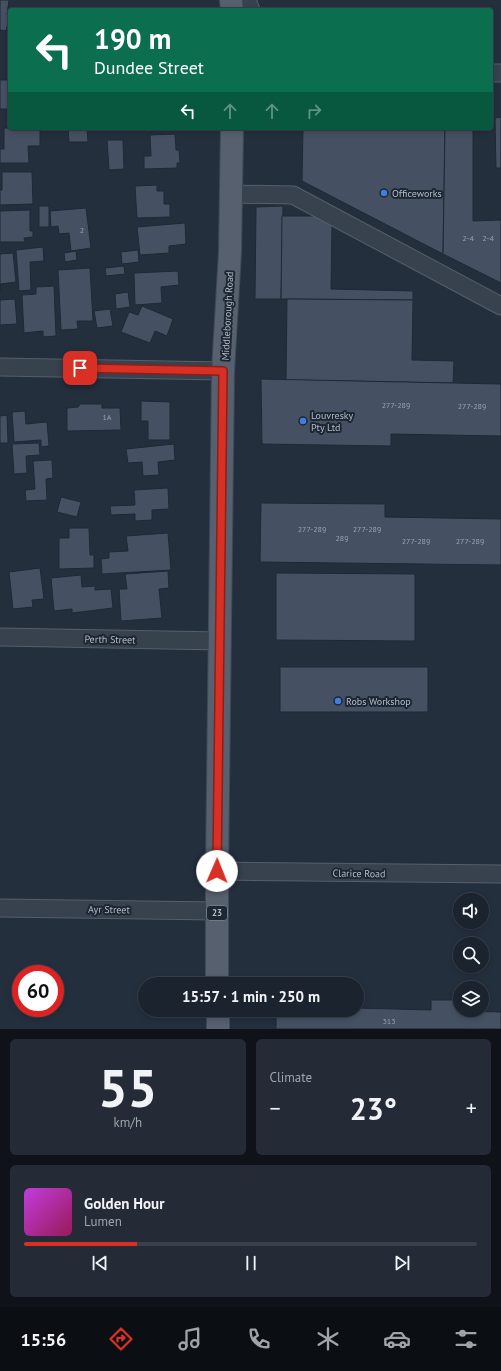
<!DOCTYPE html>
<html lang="en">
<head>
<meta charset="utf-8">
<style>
  :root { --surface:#1b232e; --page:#242b36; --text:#f1f3f6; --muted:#a0a4aa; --line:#39404a; --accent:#d93025 }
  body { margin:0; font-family:"PT Sans",sans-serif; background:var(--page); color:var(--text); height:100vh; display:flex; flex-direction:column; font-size:15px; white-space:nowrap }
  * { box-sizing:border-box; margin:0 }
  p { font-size:13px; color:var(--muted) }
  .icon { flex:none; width:22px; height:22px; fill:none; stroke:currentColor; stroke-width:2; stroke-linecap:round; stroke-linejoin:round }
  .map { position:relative; height:1029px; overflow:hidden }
  .panel { display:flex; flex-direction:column; gap:10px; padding:10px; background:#0f1319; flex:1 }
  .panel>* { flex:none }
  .top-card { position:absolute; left:8px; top:8px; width:485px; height:122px; border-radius:4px; box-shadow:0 2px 6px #0003,0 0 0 1px var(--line); background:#0b6e4f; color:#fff; overflow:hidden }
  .tools { position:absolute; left:453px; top:893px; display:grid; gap:8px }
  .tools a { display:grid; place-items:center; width:36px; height:36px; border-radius:50%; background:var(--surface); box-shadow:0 2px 6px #0003,0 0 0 1px var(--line); font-size:20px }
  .speed { position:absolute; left:12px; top:965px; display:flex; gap:8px; font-size:20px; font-weight:700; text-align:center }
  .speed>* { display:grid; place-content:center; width:52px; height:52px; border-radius:50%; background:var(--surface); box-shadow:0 2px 6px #0003,0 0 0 1px var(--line); line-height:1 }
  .speed .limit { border:6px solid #d22; background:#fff; color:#111 }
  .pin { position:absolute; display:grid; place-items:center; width:34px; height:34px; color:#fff; margin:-17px; border-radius:8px; box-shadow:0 2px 6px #0006 }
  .me { position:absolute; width:44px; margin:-22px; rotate:1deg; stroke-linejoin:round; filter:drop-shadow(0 0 3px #0008) }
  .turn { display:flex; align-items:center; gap:14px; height:84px; padding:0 20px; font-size:18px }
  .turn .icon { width:52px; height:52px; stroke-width:2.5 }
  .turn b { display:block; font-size:28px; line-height:34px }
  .lanes { display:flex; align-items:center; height:38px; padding:0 20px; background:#0003; justify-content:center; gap:20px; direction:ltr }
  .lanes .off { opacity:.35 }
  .big { font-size:30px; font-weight:600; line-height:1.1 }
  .panel .card { flex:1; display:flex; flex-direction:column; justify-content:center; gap:6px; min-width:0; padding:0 14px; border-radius:6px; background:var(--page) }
  .panel .dial { align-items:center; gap:0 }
  .dial b { font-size:52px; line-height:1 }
  .song { display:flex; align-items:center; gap:12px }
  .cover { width:48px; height:48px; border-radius:6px; background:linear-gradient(135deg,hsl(290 70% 55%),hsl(330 70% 35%)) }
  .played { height:4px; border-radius:2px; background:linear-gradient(90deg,var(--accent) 25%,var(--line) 25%) }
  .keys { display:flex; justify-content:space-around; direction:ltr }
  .heat { display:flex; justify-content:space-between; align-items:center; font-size:22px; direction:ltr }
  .panel .tiles { flex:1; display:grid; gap:10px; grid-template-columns:1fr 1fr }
  .card:last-child { grid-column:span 2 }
  .trip { position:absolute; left:138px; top:977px; width:226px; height:40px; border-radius:20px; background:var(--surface); box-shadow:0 2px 6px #0003,0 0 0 1px var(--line); font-weight:600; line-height:40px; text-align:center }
  .dock { display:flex; height:64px; justify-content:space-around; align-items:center; background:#0b0e12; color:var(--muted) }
  .dock .icon { width:28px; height:28px }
  .dock .selected { color:var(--accent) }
  .dock b { font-size:18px; color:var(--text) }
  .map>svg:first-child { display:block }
</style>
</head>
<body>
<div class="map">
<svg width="501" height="1029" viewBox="0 0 501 1029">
  <rect width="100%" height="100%" fill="#242f3e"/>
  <g fill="#455162" stroke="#1f2835">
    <polygon points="0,0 9,0 7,15 10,16 10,26 7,26 6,31 0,30"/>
    <rect x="0" y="80" width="10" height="29"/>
    <polygon points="501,117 501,168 496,168 495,118"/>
    <polygon points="4,128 40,128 40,146 28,146 29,163 0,163 0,149 4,149"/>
    <polygon points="68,128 87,128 88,142 69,142"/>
    <polygon points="303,128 445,128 443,254 302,181"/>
    <polygon points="445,128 473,128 473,221 501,220 501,283 443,254"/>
    <polygon points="175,134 176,150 179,150 180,163 177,163 177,168 144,169 144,156 151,156 150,135"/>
    <polygon points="107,140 123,140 124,169 109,170"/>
    <polygon points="2,172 32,172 33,204 0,205 0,190 2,190"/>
    <polygon points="157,185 157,191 164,191 164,204 170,204 170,217 137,218 135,186"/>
    <rect x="39" y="206" width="10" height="21"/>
    <polygon points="283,206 281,299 255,299 256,207"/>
    <polygon points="86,208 91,248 71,251 69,233 59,234 58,226 51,227 50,211"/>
    <polygon points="30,210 30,231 33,231 33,237 24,238 25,242 0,242 0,211"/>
    <polygon points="282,216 317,216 332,226 331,289 413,291 413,300 281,299"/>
    <polygon points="185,223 186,244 169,246 169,253 140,255 137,227"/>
    <polygon points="43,247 44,261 30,262 31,290 19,291 16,250"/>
    <polygon points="138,250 139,262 122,264 121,252"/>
    <polygon points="76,251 77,260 65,262 64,253"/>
    <polygon points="13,253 16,282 0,284 0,291 0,254"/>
    <polygon points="124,266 125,274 106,276 105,268"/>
    <polygon points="90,268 93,321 77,321 78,329 61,330 58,270"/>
    <polygon points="178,271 179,285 161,287 162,303 135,305 134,273"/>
    <polygon points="54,286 56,336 43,337 43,331 24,333 22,295 36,294 36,287"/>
    <polygon points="128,292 130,307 116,309 115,294"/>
    <polygon points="15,299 17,324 0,325 0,300"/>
    <polygon points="287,299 413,300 412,360 454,361 453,383 286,380"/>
    <polygon points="142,306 173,319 167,336 155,331 150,343 121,332 129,312 138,315"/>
    <polygon points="110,309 113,326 97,328 94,311"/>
    <polygon points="261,379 501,384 501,436 391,434 391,446 262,444"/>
    <polygon points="141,401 170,402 170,440 148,440 148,421 141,421"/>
    <polygon points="80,404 102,404 102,408 120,408 121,430 67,431 67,408 78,407"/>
    <polygon points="25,411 26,424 47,422 49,446 41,447 41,440 14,442 12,412"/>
    <polygon points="7,415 8,443 0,443 0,416"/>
    <polygon points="39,443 40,455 26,456 27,473 14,474 12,444"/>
    <polygon points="174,444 175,460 158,462 159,475 143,476 142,462 128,463 126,449"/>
    <polygon points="52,460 53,478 46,479 47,500 26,501 25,490 35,489 33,461"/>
    <polygon points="168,488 169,509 152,510 152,520 135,521 135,514 111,515 110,506 135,505 134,490"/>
    <polygon points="61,497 81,502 77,517 57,512"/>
    <polygon points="261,503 385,504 385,517 501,519 501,565 260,562"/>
    <polygon points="69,528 89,528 90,555 94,555 94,568 59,569 59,538 69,538"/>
    <polygon points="168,533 171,570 102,574 101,559 109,558 109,552 128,551 126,536"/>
    <polygon points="40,568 44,599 32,600 33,607 13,609 9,572"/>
    <polygon points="168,571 169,588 159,589 162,618 121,621 119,589 127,589 125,574"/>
    <polygon points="276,573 415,574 415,641 276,640"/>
    <polygon points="81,575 82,587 95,586 95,590 111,589 113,608 72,613 72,609 54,611 51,578"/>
    <rect x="280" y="667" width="148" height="45"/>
    <polygon points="431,1000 460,1000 460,1010 465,1010 465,1011 501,1012 501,1029 276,1029 276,1010 357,1010 357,1008 431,1010"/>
  </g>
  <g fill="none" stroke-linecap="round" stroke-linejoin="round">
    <g stroke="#565f6c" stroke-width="19">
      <g id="minor">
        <polyline points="247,0 251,10"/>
        <polyline points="491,73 501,73"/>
        <polyline points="231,194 293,195 501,306"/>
        <polyline points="0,367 223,371"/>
        <polyline points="0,637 221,641"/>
        <polyline points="217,871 501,874"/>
        <polyline points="0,908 217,911"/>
      </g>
    </g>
    <g stroke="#414a57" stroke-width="24">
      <g id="major">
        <polyline points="231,0 232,10"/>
        <polyline points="217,984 217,871 223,371 230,252 232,128"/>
        <polyline points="218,1010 218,1029"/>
      </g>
    </g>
    <use href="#minor" stroke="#38414e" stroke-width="17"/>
    <use href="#major" stroke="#56606e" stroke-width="22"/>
  </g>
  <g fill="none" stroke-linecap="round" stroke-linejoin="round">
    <g stroke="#8d1f18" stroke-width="10">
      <polyline id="route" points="80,368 223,371 217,871"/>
    </g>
    <use href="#route" stroke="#d93025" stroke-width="7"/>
  </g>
  <g fill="#3f7fe0" stroke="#1d2633" stroke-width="1.5">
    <circle cx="384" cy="193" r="4"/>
    <circle cx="303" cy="421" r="4"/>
    <circle cx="338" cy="701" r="4"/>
  </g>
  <g text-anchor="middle" stroke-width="4" stroke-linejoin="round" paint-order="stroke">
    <g font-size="8" fill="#98a1af">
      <text x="82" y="233">2</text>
      <text x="468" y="241">2-4</text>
      <text x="488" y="241">2-4</text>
      <text x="396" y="408">277-289</text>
      <text x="472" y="409">277-289</text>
      <text x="107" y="420">1A</text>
      <text x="312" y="532">277-289</text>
      <text x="367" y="532">277-289</text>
      <text x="342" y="541">289</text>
      <text x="416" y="544">277-289</text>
      <text x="470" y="544">277-289</text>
      <text x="389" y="1024">313</text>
    </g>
    <rect fill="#1d2633" stroke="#878f9c" stroke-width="1" x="207" y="906" width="20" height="14" rx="3"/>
    <g font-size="9" font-weight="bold" fill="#b4bcc9">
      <text x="217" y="916">23</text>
    </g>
    <g font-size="10" fill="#b4bcc9" stroke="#1d2633" text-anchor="start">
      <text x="392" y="197">Officeworks</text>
      <text x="311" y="419">Louvresky<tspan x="311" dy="12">Pty Ltd</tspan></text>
      <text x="346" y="705">Robs Workshop</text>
    </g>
    <g font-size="10" fill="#b4bcc9" stroke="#1d2633">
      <text transform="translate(227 316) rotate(-87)" y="4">Middleborough Road</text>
      <text transform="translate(110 639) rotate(1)" y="4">Perth Street</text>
      <text transform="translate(359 873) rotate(1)" y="4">Clarice Road</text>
      <text transform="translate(109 909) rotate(1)" y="4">Ayr Street</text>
    </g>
  </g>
</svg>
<div class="tools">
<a><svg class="icon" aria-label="sound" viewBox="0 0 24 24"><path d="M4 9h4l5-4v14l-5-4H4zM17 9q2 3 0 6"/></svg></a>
<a><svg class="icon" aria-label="search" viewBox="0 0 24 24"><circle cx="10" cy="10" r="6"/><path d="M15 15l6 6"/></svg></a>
<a><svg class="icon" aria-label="layers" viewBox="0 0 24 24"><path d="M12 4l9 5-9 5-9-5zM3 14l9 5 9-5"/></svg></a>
</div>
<div class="speed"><div class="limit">60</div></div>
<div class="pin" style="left:80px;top:368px;background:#d93025"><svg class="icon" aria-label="arrive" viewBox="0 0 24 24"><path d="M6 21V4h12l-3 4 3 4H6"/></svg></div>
<svg class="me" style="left:217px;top:871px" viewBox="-20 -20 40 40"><circle r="19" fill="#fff"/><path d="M0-13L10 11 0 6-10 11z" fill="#d93025"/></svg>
<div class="trip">15:57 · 1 min · 250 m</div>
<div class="top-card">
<div class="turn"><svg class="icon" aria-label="left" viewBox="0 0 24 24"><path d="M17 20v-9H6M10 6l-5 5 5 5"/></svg><div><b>190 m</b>Dundee Street</div></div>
<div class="lanes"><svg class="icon" aria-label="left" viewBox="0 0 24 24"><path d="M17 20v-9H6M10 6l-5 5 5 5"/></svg><svg class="icon off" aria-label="ahead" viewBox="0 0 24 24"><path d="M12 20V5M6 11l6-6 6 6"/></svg><svg class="icon off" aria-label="ahead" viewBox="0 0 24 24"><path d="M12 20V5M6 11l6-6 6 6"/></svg><svg class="icon off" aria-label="right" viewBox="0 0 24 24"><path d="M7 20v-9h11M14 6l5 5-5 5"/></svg></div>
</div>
</div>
<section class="panel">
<div class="tiles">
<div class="card dial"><b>55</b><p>km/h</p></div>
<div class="card"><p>Climate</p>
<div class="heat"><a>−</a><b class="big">23°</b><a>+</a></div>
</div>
<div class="card">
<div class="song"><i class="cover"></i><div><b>Golden Hour</b><p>Lumen</p></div></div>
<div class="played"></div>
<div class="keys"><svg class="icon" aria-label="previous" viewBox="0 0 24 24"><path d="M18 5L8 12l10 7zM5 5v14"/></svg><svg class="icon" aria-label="pause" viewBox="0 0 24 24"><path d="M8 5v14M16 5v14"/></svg><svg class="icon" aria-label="next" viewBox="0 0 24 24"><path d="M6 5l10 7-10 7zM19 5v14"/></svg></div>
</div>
</div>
</section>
<nav class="dock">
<b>15:56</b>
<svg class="icon selected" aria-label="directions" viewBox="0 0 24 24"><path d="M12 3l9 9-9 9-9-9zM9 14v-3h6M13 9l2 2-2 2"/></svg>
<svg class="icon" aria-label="music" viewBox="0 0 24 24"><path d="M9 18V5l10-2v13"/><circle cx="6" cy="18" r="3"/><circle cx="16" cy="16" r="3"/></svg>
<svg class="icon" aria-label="phone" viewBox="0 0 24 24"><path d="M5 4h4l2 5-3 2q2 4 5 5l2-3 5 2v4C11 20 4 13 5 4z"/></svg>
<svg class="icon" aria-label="climate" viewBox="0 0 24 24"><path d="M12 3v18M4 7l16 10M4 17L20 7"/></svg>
<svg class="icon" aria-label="car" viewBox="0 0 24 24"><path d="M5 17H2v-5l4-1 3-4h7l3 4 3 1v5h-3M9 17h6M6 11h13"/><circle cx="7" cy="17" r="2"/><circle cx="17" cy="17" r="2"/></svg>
<svg class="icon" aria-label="filters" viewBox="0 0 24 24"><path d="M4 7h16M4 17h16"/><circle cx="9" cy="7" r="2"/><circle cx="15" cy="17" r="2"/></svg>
</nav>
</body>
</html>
